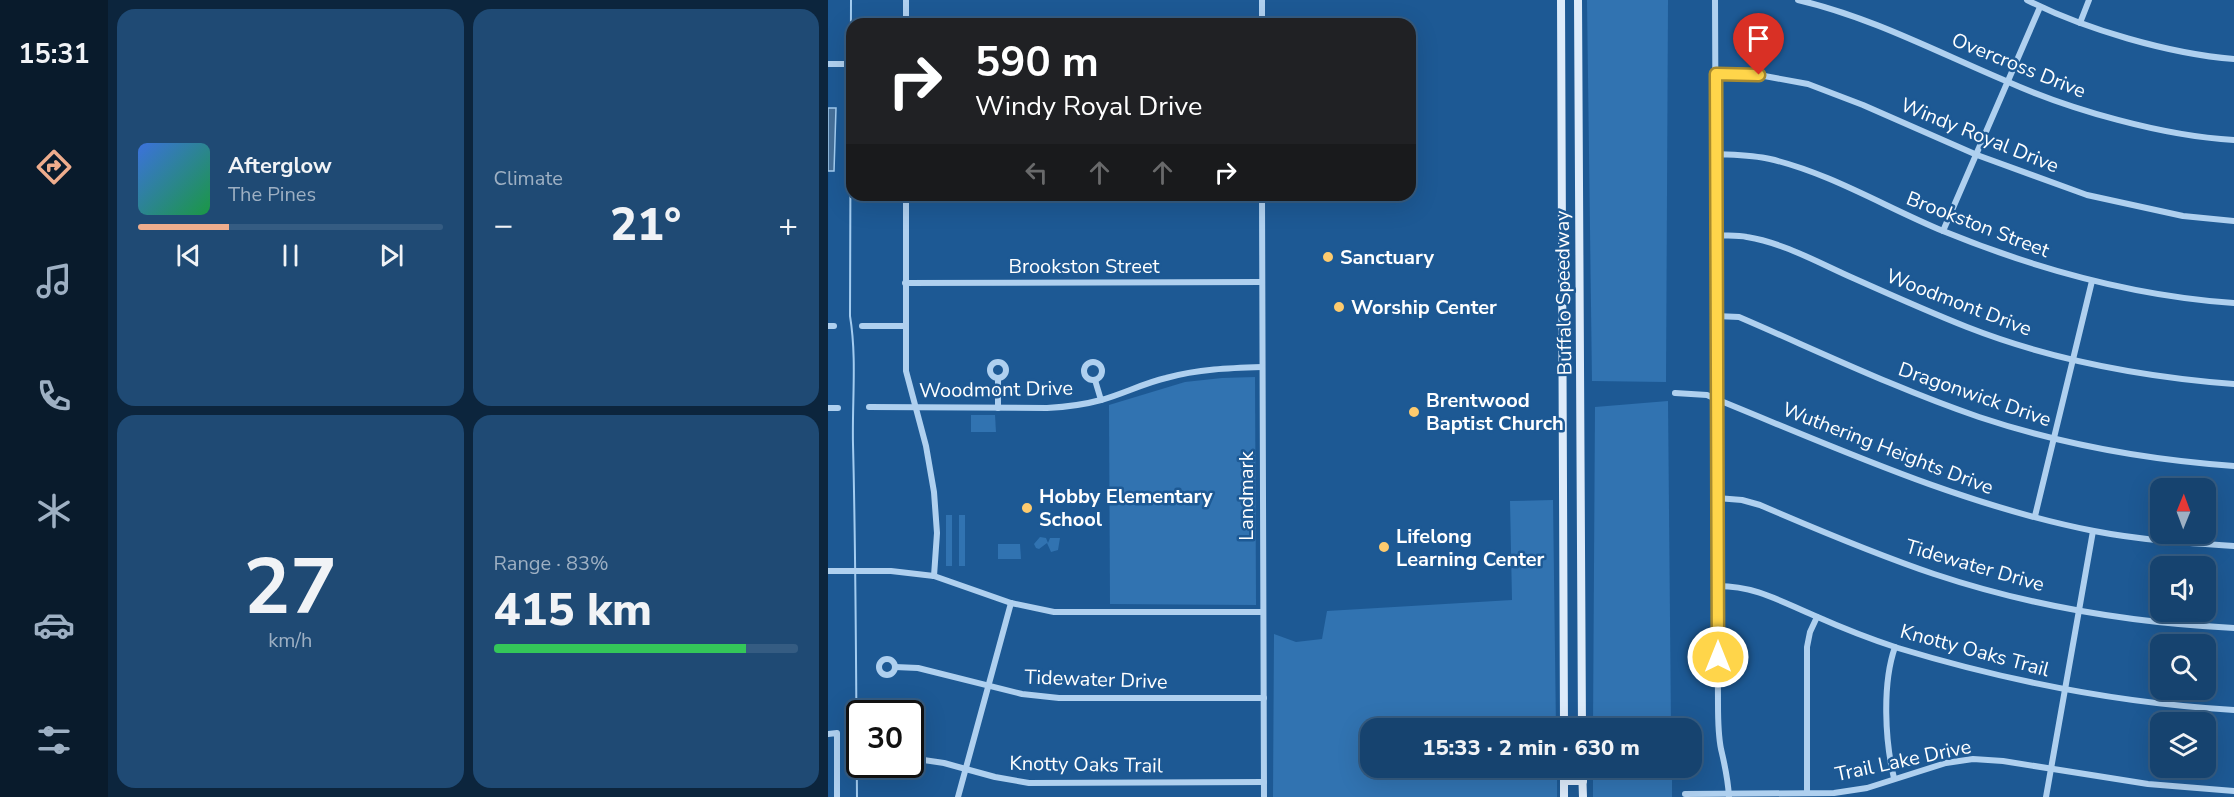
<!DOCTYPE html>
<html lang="en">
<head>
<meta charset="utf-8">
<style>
  :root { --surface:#16436f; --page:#1f4a74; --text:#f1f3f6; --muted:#9eb0c3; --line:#355c82; --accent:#eead8d }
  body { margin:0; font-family:"Nunito Sans",sans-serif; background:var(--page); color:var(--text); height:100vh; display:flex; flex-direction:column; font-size:22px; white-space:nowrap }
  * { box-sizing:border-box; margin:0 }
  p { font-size:20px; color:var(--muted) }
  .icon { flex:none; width:33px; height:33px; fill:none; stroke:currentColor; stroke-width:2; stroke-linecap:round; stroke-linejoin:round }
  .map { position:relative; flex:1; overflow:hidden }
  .drawer { display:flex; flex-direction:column; gap:9px; padding:9px; background:#0c253d; width:720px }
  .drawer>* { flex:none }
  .hud { position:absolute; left:18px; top:18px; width:570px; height:183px; border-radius:18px; box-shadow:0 6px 24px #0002,0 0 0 2px var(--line); background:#202124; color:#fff; overflow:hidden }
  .needle { width:39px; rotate:1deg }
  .tools { position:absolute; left:1322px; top:478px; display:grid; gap:12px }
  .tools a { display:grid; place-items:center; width:66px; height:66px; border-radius:12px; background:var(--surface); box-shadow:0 6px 24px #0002,0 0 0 2px var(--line); font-size:30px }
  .speed { position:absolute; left:18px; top:700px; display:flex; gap:12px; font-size:30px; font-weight:700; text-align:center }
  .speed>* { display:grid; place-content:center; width:78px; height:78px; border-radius:50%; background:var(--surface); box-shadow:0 6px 24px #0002,0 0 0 2px var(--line); line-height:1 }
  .speed .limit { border:3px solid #111; border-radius:9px; background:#fff; color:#111 }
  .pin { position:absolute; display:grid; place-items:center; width:51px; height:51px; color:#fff; margin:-62px -26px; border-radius:50% 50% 50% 0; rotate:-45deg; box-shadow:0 0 6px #0007 }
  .pin .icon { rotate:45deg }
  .me { position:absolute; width:66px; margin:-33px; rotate:0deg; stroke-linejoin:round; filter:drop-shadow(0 0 4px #0008) }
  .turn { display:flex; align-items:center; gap:21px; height:126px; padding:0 30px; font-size:27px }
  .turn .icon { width:78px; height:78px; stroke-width:2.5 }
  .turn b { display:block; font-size:42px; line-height:51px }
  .lanes { display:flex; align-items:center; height:57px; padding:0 30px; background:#0003; justify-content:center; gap:30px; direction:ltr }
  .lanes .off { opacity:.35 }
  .big { font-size:45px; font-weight:800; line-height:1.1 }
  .drawer .card { flex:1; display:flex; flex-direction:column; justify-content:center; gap:9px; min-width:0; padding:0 21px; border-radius:18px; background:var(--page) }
  .drawer .dial { align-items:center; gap:0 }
  .dial b { font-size:78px; line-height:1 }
  .song { display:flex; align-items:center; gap:18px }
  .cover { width:72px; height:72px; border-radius:9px; background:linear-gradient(135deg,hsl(220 70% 55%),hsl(140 70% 35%)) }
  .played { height:6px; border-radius:3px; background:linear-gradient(90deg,var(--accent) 30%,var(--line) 30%) }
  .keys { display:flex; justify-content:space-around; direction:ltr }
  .heat { display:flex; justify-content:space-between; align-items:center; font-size:33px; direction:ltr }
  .charge { height:9px; border-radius:4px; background:linear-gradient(90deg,#34c759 83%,var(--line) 0) }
  .drawer .tiles { flex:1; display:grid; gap:9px; grid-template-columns:repeat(2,1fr) }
  .trip { position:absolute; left:532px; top:718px; width:342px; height:60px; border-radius:18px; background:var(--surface); box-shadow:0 6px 24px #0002,0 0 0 2px var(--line); font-weight:800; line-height:60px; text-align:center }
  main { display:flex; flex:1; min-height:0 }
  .tabs { display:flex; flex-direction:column; width:108px; justify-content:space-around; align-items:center; background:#091b2c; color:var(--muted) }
  .tabs .icon { width:42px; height:42px }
  .tabs .on { color:var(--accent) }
  .tabs b { font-size:27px; color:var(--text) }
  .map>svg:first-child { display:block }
</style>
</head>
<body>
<main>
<nav class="tabs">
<b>15:31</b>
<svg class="icon on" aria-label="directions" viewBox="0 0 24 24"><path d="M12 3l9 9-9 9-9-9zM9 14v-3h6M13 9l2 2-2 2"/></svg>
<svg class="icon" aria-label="music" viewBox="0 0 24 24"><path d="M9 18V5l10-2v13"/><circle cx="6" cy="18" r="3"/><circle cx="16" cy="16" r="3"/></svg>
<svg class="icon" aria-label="phone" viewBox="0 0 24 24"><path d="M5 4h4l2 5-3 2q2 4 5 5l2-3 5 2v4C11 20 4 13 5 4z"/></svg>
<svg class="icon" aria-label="climate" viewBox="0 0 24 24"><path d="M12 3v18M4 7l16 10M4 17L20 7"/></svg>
<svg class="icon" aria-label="car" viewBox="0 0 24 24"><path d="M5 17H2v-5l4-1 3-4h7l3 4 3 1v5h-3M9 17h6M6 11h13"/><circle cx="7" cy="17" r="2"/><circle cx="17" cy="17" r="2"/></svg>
<svg class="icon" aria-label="filters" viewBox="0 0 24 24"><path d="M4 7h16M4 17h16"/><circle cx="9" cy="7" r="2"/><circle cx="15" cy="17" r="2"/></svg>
</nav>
<section class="drawer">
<div class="tiles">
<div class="card">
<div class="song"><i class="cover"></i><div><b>Afterglow</b><p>The Pines</p></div></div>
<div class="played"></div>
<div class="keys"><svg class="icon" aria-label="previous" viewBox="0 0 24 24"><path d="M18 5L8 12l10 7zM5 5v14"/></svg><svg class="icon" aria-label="pause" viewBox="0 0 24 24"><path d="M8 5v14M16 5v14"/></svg><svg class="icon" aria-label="next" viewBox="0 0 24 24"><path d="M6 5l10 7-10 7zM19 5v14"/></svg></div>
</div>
<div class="card"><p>Climate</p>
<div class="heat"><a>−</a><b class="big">21°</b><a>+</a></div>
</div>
<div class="card dial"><b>27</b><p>km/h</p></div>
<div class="card"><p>Range · 83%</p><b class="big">415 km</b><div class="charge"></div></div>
</div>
</section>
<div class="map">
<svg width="1406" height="797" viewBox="0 0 1406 797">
  <rect width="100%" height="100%" fill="#1d5994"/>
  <g fill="#3173b1">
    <polygon points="759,0 840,0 838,382 764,381"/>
    <polygon points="427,377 428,605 282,604 281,405 357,382 394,378"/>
    <polygon points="840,401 843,729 765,729 767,407"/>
    <polygon points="143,415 167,415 168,432 143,432"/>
    <polygon points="725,500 728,729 543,729 543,768 729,768 729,797 445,797 446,634 468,642 494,639 499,611 684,600 682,501"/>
    <rect x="118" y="515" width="6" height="51"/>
    <rect x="131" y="515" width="6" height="51"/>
    <polygon points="212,537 218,538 220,543 222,538 232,538 230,550 223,552 219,543 211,549 208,548 206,544"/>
    <polygon points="170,544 192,544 193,559 170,559"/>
    <rect x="765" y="768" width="79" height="29"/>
  </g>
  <polygon fill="#467099" stroke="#a3ccf0" stroke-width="1.5" points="0,108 8,108 6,171 0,171"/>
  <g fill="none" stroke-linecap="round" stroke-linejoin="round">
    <path stroke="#a3ccf0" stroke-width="2" d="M23 0 22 316C29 358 24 402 25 444 28 562 28 679 29 797"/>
    <g stroke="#afd0ef" stroke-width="6">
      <polyline points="434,0 434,23"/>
      <path d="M887 0 890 704C890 719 890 734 893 749 897 766 900 778 901 797"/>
      <path d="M970 0C1043 17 1109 52 1178 81 1243 110 1335 136 1406 140"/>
      <path d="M1199 0C1256 29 1342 54 1406 59"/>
      <polyline points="78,22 434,21"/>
      <polyline points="78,23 78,0"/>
      <polyline points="1252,23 1261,0"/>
      <polyline points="0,64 24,64"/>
      <polyline points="888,73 931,75 980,84 1035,105 1149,155 1259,195 1355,216 1406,221"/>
      <path d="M888 154C906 155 925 155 942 159 1002 173 1059 208 1115 231 1208 269 1305 296 1406 303"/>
      <polyline points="78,195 78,371 98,446 106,492 109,533 106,576"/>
      <polyline points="434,195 436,797"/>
      <polyline points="78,197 434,195"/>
      <polyline points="1115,231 1212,7"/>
      <path d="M887 235C898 236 909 235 919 237 956 243 991 263 1025 278 1063 295 1101 312 1139 327 1223 360 1316 377 1406 384"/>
      <polyline points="77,283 434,282"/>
      <path d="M888 316 911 317C990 351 1069 389 1151 417 1232 444 1321 460 1406 466"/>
      <polyline points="0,326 6,326"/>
      <polyline points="34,326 77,326"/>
      <circle cx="170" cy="370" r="8"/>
      <circle cx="265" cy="371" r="9"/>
      <polyline points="267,380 273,400"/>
      <path d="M847 393 879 395 888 399C1011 449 1134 505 1266 531 1312 540 1359 543 1406 546"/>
      <path d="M41 407 219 408C237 407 255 405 273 400 295 394 316 383 338 378 370 369 402 368 434 367"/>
      <polyline points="0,408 10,408"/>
      <polyline points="170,408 170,379"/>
      <path d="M889 498 914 500 932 505C990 530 1047 554 1106 574 1202 606 1305 623 1406 628"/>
      <polyline points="1207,516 1264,281"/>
      <polyline points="0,571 63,571 106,576 183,603 226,612 435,612"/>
      <path d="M890 586C927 586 952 601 985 615 1012 627 1042 639 1070 648 1182 682 1289 703 1406 710"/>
      <circle cx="59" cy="667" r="8"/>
      <polyline points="67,667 90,668 194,694 231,698 436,698"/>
      <polyline points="0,734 9,733 9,797"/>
      <polyline points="82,758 116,763 167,777 201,783 436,782"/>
      <polyline points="55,765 63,765"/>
      <path d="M1066 778C1057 741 1054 684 1067 647"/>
      <polyline points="979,793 979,647 982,632 989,617"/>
      <polyline points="857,794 1006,793 1039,788 1118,763 1145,759 1175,761 1320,784 1406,791"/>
      <polyline points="130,797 183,603"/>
      <polyline points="1218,797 1265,531"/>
    </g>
    <g stroke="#ddebfa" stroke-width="8">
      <polyline points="733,0 736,729"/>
      <polyline points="750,0 754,729"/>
      <polyline points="736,768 736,797"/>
      <polyline points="754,768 755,797"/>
      <polyline points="736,781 755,781"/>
    </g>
  </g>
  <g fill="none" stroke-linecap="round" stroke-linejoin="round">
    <g stroke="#a68a30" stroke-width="15">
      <polyline id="route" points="890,657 888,74 931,75"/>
    </g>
    <use href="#route" stroke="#ffd54a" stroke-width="10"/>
  </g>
  <g fill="#fecb6e" stroke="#1d5994" stroke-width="2">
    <circle cx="500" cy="257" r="6"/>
    <circle cx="511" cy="307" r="6"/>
    <circle cx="586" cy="412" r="6"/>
    <circle cx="199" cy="508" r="6"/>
    <circle cx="556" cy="547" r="6"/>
  </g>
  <g text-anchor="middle" stroke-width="5" stroke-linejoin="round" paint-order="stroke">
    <g font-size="20" fill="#fff" stroke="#1d5994">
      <text transform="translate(1191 65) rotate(22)" y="7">Overcross Drive</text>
      <text transform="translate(1152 135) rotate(22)" y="7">Windy Royal Drive</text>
      <text transform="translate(1150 224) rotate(21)" y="7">Brookston Street</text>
      <text x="256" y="273">Brookston Street</text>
      <text transform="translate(735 293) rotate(-91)" y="7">Buffalo Speedway</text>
      <text transform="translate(1131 302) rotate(21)" y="7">Woodmont Drive</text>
      <text transform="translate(168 389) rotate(-1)" y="7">Woodmont Drive</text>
      <text transform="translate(1147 394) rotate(19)" y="7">Dragonwick Drive</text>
      <text transform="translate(1060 448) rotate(21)" y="7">Wuthering Heights Drive</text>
      <text transform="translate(418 496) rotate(-90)" y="7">Landmark</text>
      <text transform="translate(1147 565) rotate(16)" y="7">Tidewater Drive</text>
      <text transform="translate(1147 650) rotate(15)" y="7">Knotty Oaks Trail</text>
      <text transform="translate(268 679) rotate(2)" y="7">Tidewater Drive</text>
      <text transform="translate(1075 760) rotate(-12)" y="7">Trail Lake Drive</text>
      <text transform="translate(258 764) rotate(1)" y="7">Knotty Oaks Trail</text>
    </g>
    <g font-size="20" font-weight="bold" fill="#fff" stroke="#1d5994" text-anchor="start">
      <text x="512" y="264">Sanctuary</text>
      <text x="523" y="314">Worship Center</text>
      <text x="598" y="407">Brentwood<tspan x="598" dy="23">Baptist Church</tspan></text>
      <text x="211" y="503">Hobby Elementary<tspan x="211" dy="23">School</tspan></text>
      <text x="568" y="543">Lifelong<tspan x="568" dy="23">Learning Center</tspan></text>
    </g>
  </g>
</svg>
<div class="tools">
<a><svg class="needle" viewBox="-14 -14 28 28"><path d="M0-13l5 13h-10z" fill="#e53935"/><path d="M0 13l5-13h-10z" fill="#9eb0c3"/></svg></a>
<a><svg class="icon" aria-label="sound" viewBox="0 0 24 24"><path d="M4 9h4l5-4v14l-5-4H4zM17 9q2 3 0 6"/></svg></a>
<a><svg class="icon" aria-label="search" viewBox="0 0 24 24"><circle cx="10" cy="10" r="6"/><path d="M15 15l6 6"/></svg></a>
<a><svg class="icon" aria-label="layers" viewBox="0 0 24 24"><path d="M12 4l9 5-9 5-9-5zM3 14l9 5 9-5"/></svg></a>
</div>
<div class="speed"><div class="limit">30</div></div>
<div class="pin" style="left:931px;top:75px;background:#d93025"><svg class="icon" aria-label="arrive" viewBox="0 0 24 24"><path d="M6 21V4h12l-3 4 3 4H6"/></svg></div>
<svg class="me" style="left:890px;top:657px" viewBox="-20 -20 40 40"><circle r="17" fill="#ffd54a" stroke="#fff" stroke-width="3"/><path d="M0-11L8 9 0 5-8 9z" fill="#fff"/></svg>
<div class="trip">15:33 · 2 min · 630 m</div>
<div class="hud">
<div class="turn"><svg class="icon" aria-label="right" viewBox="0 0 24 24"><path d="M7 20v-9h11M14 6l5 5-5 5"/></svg><div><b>590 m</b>Windy Royal Drive</div></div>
<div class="lanes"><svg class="icon off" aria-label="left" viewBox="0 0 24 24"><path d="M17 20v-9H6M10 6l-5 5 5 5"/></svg><svg class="icon off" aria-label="ahead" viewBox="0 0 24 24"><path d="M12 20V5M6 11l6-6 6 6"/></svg><svg class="icon off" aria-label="ahead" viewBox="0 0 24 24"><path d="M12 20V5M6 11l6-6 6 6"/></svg><svg class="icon" aria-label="right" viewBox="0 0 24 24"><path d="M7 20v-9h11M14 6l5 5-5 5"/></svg></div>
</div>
</div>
</main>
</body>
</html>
